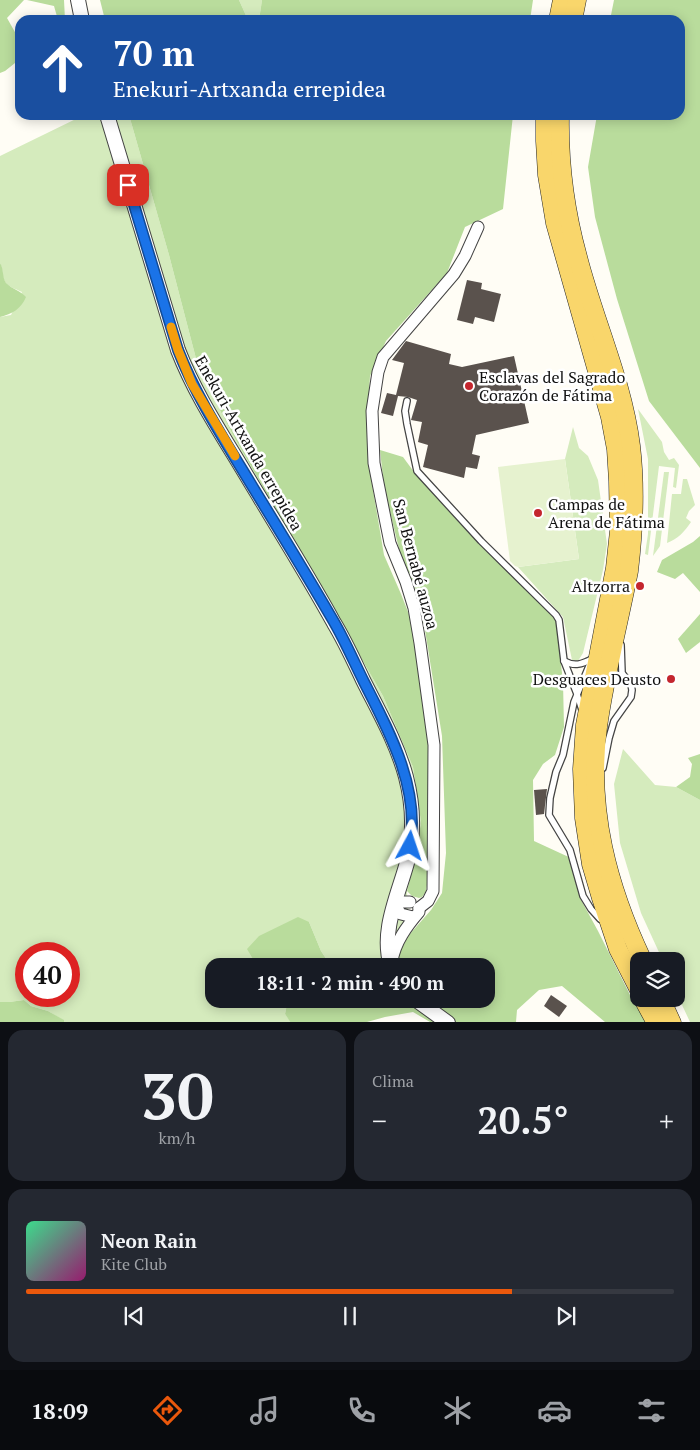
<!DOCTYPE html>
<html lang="es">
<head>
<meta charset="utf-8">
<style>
  :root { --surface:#171b24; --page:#242831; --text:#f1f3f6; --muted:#9ea1a6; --line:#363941; --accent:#ea580c }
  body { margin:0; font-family:"PT Serif",serif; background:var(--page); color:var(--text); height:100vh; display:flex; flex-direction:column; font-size:19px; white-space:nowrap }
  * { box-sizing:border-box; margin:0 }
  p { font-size:16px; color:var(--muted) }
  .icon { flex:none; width:28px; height:28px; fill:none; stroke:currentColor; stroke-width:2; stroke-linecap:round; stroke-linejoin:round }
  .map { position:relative; height:1022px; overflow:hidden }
  .details { display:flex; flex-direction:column; gap:8px; padding:8px; background:#0d0f14; flex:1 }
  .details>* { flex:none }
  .hud { position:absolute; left:15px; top:15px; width:670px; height:105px; border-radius:15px; box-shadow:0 2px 12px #0003; background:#1a4fa0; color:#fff; overflow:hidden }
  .tools { position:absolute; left:630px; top:952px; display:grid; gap:10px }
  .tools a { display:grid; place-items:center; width:55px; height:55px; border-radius:10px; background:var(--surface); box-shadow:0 2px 12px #0003; font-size:25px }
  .speed { position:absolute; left:15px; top:942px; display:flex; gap:10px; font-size:25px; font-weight:700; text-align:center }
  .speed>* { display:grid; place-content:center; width:65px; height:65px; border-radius:50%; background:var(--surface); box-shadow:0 2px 12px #0003; line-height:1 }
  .speed .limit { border:8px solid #d22; background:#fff; color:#111 }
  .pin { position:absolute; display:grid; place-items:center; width:42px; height:42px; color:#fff; margin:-21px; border-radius:10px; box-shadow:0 2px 8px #0006 }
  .me { position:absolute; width:55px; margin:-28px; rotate:5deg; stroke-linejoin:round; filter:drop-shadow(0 0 4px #0008) }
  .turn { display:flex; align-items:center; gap:18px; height:105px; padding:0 15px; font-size:22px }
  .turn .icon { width:65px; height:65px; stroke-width:2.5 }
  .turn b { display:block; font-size:35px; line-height:42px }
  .big { font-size:38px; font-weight:700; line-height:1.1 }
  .details .widget { flex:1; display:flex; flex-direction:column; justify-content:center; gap:8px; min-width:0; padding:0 18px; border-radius:15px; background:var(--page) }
  .details .dial { align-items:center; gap:0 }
  .dial b { font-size:65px; line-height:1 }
  .song { display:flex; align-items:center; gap:15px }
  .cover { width:60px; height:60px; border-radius:8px; background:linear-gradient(135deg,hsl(150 70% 55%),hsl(320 70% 35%)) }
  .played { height:5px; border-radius:2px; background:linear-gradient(90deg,var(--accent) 75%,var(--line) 75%) }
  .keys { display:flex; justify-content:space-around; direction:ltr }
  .heat { display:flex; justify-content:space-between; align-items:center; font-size:28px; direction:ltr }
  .details .tiles { flex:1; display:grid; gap:8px; grid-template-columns:1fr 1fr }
  .widget:last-child { grid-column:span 2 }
  .trip { position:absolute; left:205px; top:958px; width:290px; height:50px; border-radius:15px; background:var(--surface); box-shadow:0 2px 12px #0003; font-weight:700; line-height:50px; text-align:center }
  .dock { display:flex; height:80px; justify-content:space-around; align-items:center; background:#090b0e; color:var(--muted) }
  .dock .icon { width:35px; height:35px }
  .dock .active { color:var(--accent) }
  .dock b { font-size:22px; color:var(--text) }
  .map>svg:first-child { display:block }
</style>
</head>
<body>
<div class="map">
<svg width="700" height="1023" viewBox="0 0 700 1023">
  <rect width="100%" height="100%" fill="#fffdf5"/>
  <g fill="#d5ebbd" fill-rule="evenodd">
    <polygon points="239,0 262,0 259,20 248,20"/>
    <path d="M84 115H129L169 255 199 370 234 437 383 696 413 767 421 822 416 855 407 891 409 935 400 951 359 966H331L321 951 309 922 256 964 260 966H214V999H288L285 1014 291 1022H64L63 1020 48 1011 31 1006 24 1000 9 1002H0V317L11 315 22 292C16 289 7 287 4 280 2 274 3 269 0 263V156ZM26 954H69V996H26Z"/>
    <polygon points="638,409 662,442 664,452 669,460 674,458 679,465 676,488 673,487 675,468 659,466 648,555 645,554 648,534 648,459"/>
    <polygon points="573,427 579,448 588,456 598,480 607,544 603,570 583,653 578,661 572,660 563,617 518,567 579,559 565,459"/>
    <polygon points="664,472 669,472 660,546 653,556"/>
    <path d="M683 479H687L695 505 689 511 686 518 691 522C685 531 678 539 667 543L672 494H681Z"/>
    <polygon points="623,749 655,785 676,787 700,800 700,1022 690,1022 676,992 676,961 663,961 641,913 620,843 614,784"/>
  </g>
  <g fill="#b9dc9c">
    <polygon points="0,0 24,0 7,18 20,41 20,59 5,71 0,73"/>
    <polygon points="27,0 64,0 65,20 58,20 54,6"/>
    <polygon points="100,0 239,0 248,20 105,20"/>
    <polygon points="262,0 533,0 530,20 259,20"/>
    <polygon points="614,0 700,0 700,468 649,401 617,299 595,217 588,167 597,115 680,115 680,20 610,20"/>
    <polygon points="129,115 513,115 503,209 465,227 447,273 386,341 370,376 367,427 369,466 384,555 401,594 412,622 429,750 429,871 426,892 422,897 419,898 412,896 407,891 416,855 421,822 413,767 383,696 234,437 199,370 169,255"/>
    <path d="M0 263C4 269 2 277 6 283 12 289 21 291 26 297 21 309 12 314 0 317Z"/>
    <polygon points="380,450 403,457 417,476 478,542 546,606 556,620 563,682 564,727 555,755 543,764 533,780 534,841 573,859 578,880 580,898 598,931 633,1001 652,1022 605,1022 562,986 539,990 517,1010 516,1022 430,1022 413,1012 385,1017 367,1022 291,1023 285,1014 288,999 486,999 486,966 359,966 400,951 409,935 431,910 442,893 446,853 442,736 420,599 400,553 384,487"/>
    <polygon points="700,536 700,592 683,573 675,579 657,572 662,560 693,542"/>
    <polygon points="700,614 700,642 686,653 678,639"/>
    <polygon points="700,754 700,800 676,787 690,777 692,764 688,758"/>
    <polygon points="298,917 309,922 321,951 331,966 260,966 256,964 247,949 259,936"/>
    <polygon points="24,1000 31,1006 48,1011 64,1020 64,1022 0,1022 0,1002 9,1002"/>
  </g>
  <polygon fill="#e6f2cf" points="565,459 579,559 518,567 515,566 510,561 498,467"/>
  <g fill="#5a524d">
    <polygon points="467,280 482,283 481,289 501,294 494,322 475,317 473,324 457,320"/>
    <polygon points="406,341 451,354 449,364 462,367 514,356 529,423 476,435 472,454 480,456 477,469 466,467 464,478 423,467 428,445 418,442 422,422 411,420 417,400 408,397 398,396 393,416 381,413 387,393 396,395 404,363 392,360"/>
    <polygon points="547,789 544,814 536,815 534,790"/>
    <polygon points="551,995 567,1006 559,1017 544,1006"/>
  </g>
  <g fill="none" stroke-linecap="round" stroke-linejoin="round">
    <g stroke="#444" stroke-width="8">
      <g id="service">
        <polyline points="407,401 405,411 407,424 417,471 481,541 556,615 559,620 564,661 577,694 582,710"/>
        <path d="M564 661C575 667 582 664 592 659"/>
        <polyline points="589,666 574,702 563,755 556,772 550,798 549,815 570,850 583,896 591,909 600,919"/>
        <polyline points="603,768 609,738 614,721 631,697 632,690 631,685 622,673 621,645"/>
      </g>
    </g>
    <g stroke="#444" stroke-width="13">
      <g id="minor">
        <polyline points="410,902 401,902 394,905 401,914 413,917"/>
        <polyline points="419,908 428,901 433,891 434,745 420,643 414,608 406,582 390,543 374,463 372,411 378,372 383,357 454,274 465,256 478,227"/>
        <path d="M392 961C395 942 407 926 419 912V908"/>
      </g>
    </g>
    <g stroke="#444" stroke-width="16">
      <g id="tertiary">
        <polyline points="78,0 82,20"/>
        <path d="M107 115 178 350C195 394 221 433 245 473 275 523 306 572 334 623 345 641 354 661 363 680 379 712 397 743 406 777 413 804 414 833 408 859 399 894 380 930 391 966"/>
        <polyline points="415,999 448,1023"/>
      </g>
    </g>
    <g stroke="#222" stroke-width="19">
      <g id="primary">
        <polyline points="558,20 562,0"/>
        <polyline points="573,20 577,0"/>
        <polyline points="545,115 545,141 547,175 555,223 610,417 616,449 618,481 619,531 615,568 585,725 582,769 584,818 591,864 601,898 618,949 639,990"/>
        <path d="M560 115C559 164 565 210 578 257 594 320 623 381 631 446 636 488 634 529 629 571 619 623 605 675 598 727 587 810 608 887 643 961"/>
        <polyline points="643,999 656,1023"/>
        <polyline points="661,999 672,1023"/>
      </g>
    </g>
    <use href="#service" stroke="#fff" stroke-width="5.5"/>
    <use href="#minor" stroke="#fff" stroke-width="11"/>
    <use href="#tertiary" stroke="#fff" stroke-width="14"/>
    <use href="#primary" stroke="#f9d66b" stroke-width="18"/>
  </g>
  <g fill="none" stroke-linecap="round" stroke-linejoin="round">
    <g stroke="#114b97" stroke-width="12">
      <path id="route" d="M128 185 178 350C197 399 227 444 254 489 281 533 308 577 334 622 345 641 354 662 364 682 390 733 420 788 410 846"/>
    </g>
    <use href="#route" stroke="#1a73e8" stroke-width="9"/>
    <polyline stroke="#f59e0b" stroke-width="9" points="171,327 178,350 192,384 235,456"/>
  </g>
  <g fill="#c4262e" stroke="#fff" stroke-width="2">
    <circle cx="469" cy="386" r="5"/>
    <circle cx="538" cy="513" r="5"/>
    <circle cx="640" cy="586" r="5"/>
    <circle cx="671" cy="679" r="5"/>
  </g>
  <g text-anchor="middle" stroke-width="5" stroke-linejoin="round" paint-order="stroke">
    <g font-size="16" fill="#111" stroke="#fff" text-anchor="start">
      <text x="479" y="383">Esclavas del Sagrado<tspan x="479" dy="18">Corazón de Fátima</tspan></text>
      <text x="548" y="510">Campas de<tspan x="548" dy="18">Arena de Fátima</tspan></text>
      <text x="630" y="592" text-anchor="end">Altzorra</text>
      <text x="661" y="685" text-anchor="end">Desguaces Deusto</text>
    </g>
    <g font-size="16" fill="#111" stroke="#fff">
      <text transform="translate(249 443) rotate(60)" y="6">Enekuri-Artxanda errepidea</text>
      <text transform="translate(416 564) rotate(75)" y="6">San Bernabé auzoa</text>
    </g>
  </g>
</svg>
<div class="tools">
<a><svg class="icon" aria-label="layers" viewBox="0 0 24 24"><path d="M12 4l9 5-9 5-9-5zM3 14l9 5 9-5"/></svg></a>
</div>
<div class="speed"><div class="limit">40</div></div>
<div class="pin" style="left:128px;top:185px;background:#d93025"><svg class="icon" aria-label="arrive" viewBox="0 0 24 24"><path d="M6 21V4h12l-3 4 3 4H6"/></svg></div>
<svg class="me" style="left:410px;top:846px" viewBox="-20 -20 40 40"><path d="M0-17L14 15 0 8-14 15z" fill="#1a73e8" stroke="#fff" stroke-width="4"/></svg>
<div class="trip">18:11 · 2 min · 490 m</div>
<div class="hud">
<div class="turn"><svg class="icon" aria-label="ahead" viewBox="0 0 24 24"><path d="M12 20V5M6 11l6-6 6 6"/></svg><div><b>70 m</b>Enekuri-Artxanda errepidea</div></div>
</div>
</div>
<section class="details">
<div class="tiles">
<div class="widget dial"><b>30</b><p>km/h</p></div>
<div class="widget"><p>Clima</p>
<div class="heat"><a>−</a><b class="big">20.5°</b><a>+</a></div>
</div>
<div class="widget">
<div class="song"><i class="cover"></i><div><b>Neon Rain</b><p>Kite Club</p></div></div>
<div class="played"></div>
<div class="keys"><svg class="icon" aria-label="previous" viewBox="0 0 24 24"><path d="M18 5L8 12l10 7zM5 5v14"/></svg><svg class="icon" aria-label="pause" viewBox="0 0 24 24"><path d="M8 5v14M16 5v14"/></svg><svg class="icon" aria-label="next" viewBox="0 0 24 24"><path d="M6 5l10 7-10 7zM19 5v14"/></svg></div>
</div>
</div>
</section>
<nav class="dock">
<b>18:09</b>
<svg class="icon active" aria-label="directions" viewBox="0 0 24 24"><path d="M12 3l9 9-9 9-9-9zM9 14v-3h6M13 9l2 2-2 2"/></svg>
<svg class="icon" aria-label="music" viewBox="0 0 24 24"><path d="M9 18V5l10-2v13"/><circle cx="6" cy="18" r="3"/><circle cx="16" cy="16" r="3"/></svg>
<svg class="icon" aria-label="phone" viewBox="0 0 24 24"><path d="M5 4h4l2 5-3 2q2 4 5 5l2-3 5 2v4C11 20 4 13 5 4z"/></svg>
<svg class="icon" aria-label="climate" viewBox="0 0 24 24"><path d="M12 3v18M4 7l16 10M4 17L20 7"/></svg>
<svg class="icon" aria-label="car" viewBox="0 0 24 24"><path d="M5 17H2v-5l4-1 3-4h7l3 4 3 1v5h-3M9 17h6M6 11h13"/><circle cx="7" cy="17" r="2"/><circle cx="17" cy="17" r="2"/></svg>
<svg class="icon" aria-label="filters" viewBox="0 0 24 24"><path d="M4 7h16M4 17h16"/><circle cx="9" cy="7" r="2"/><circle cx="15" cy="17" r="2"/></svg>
</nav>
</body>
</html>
